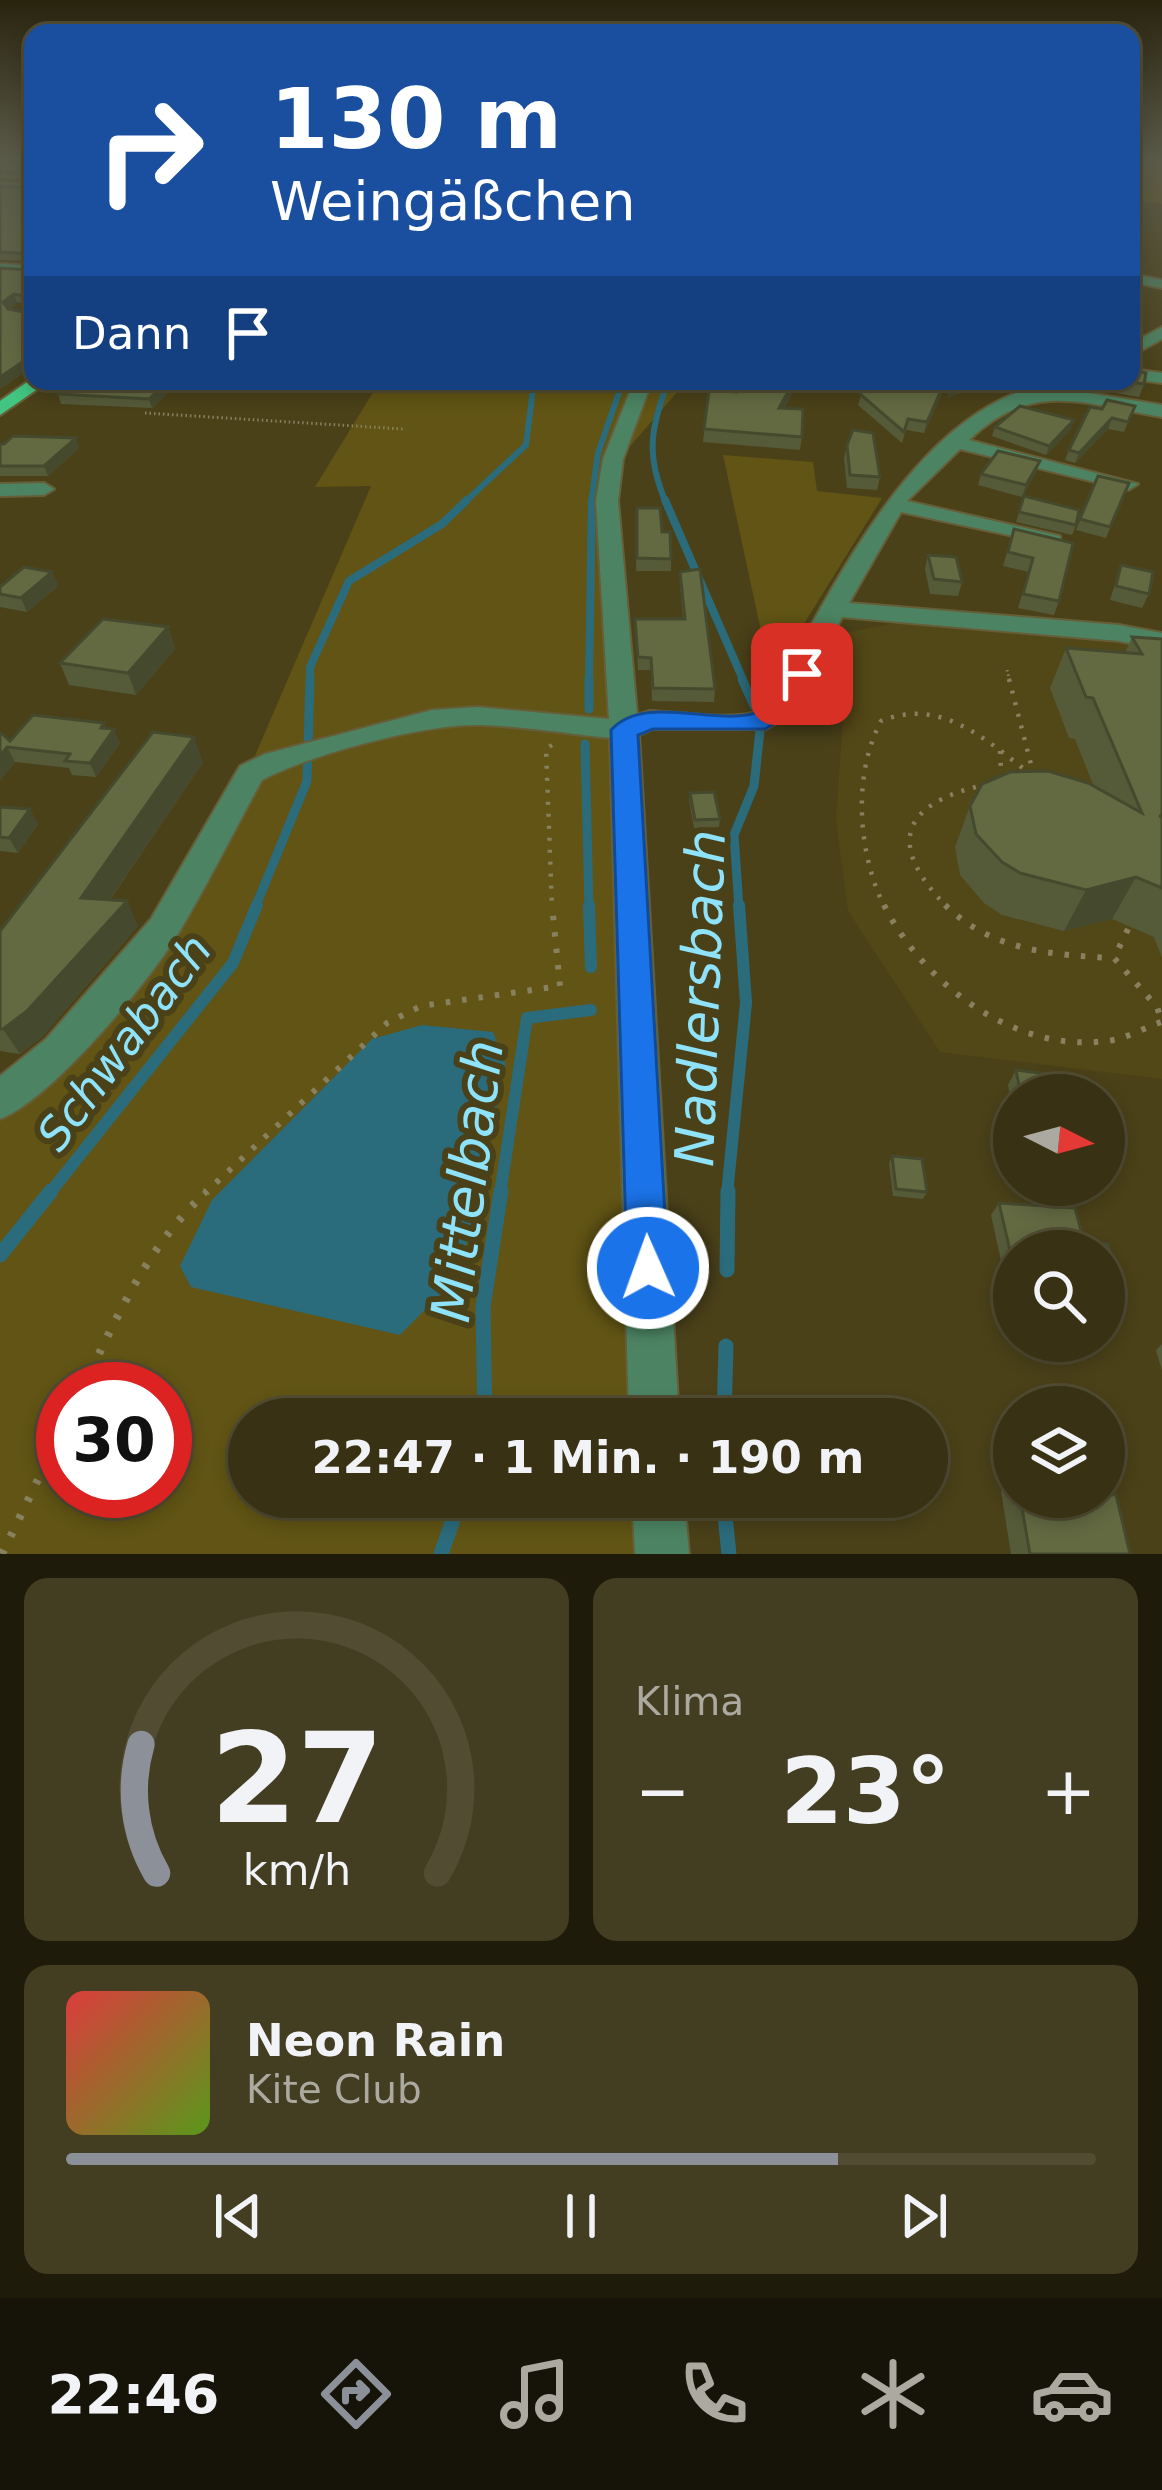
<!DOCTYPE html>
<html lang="de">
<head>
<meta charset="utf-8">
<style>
  :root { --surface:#383113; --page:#433d21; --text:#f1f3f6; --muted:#aba9a0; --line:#524c33; --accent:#8c9099 }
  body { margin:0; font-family:"DejaVu Sans",sans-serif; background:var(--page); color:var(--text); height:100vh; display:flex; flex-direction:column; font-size:45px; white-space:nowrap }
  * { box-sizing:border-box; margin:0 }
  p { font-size:39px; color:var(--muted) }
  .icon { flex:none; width:66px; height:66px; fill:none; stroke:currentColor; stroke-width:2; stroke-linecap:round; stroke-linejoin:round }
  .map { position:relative; height:1554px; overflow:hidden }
  .details { display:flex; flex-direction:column; gap:24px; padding:24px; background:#1f1b0a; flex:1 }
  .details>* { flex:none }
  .guide { position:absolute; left:24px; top:24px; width:1116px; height:366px; border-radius:24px; box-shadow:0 6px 18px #0003,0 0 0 3px var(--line); background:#1a4fa0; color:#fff; overflow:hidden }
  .needle { width:78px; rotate:96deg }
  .fabs { position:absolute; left:993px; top:1074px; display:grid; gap:24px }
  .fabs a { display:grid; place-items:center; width:132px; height:132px; border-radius:50%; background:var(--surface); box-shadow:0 6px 18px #0003,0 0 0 3px var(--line); font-size:60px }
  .speed { position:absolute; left:36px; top:1362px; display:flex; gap:24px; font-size:60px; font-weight:700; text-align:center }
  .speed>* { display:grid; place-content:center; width:156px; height:156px; border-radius:50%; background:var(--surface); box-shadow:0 6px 18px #0003,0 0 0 3px var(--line); line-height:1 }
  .speed .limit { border:18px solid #d22; background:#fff; color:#111 }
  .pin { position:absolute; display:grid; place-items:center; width:102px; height:102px; color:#fff; margin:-51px; border-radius:24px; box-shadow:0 6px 18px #0006 }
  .me { position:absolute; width:132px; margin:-66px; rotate:358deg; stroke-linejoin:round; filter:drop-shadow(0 0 9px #0008) }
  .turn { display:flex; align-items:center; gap:42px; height:252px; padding:0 48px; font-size:54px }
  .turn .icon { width:156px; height:156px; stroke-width:2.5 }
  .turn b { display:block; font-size:84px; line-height:102px }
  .then { display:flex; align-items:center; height:114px; padding:0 48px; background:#0003; gap:24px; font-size:45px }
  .big { font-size:90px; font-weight:600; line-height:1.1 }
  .details .tile { flex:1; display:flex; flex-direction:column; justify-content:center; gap:18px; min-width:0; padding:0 42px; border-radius:24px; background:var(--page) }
  .details .dial { align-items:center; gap:0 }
  .dial svg { height:312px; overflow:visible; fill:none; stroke:var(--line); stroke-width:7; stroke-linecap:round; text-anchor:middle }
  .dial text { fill:var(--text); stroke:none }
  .song { display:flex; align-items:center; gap:36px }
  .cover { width:144px; height:144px; border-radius:18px; background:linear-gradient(135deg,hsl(0 70% 55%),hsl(90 70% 35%)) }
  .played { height:12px; border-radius:6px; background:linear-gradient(90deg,var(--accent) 75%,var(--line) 75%) }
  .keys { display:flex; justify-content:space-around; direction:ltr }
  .heat { display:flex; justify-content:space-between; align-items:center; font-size:66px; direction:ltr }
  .details .tiles { flex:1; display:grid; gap:24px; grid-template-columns:1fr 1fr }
  .tile:last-child { grid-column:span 2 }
  .trip { position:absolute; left:228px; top:1398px; width:720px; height:120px; border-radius:60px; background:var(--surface); box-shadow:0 6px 18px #0003,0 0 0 3px var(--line); font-weight:600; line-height:120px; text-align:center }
  .dock { display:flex; height:192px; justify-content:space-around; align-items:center; background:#161408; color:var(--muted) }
  .dock .icon { width:84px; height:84px }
  .dock .current { color:var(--accent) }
  .dock b { font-size:54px; color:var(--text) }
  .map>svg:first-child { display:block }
</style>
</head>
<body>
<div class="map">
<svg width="1162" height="1554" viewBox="0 0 1162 1554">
  <rect width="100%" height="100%" fill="#4a4119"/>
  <polygon fill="#524716" points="901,622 1162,647 1162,1079 940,1052 848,911 836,821 849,632"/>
  <g fill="#615414" fill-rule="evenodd">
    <polygon points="1131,160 1162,160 1162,204 1136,201 1131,210"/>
    <path d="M380 381H687L618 460 623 1041 640 1419H249V1497H644L647 1554H0V1120L89 1046 248 772 371 486 315 487ZM63 1389H165V1491H63Z"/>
    <polygon points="723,455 813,462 817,491 882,498 771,677"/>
  </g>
  <polygon fill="#2b6c7c" points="422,1025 493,1032 506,1065 460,1274 400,1335 191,1287 180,1266 212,1200 372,1039"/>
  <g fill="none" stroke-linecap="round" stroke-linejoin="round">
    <g stroke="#2b6c7c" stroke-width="6">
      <polyline points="464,503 526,445 534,381"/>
      <polyline points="591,503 598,453 623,381"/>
      <path d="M666 503C645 453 651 430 668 381"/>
    </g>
    <g stroke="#2b6c7c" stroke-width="8">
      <polyline points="665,500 744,682"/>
      <polyline points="310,682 310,667 349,581 442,524 467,500"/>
      <polyline points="589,682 592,500"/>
    </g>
    <g stroke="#2b6c7c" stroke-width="9">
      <polyline points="589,679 589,709"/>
      <polyline points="742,679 754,706"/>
      <polyline points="585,744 589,908"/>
      <polyline points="255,908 307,781 310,679"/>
      <polyline points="739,908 734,835 754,786 760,730"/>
    </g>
    <g stroke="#2b6c7c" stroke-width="12">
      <polyline points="589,905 591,967"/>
      <polyline points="49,1194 233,963 257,905"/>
      <polyline points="500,1194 527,1018 591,1010"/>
      <polyline points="727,1194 746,1003 739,905"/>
    </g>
    <g stroke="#2b6c7c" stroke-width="15">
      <polyline points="0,1255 51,1191"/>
      <polyline points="727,1270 728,1191"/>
      <polyline points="485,1419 483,1307 501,1191"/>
      <polyline points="724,1419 726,1346"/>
      <polyline points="723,1497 729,1554"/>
      <polyline points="441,1554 461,1497"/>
    </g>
    <g stroke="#665e39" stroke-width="4">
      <g id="minor">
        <polygon points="20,160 19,162 0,168 0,161"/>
        <polygon points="0,183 33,184 33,190 0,189"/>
        <polygon points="0,264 33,266 33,274 0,272"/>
        <polygon points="1131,274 1162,280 1162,288 1131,282"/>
        <polygon points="1162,327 1162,339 1131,356 1131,344"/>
        <polygon points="1131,369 1162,373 1162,383 1131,379"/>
        <path d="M634 381H652L623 459 618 501 637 715 650 711C677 712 728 720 752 713 782 705 789 665 803 640 859 539 945 381 1078 381L1064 389 1162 405V417C1085 404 1032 379 969 440L1138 484 1128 490 960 449 907 501 1060 536V546L901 512 849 603 1119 625 1162 633V649L1119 641 842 617 795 712 766 729H653L639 735 679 1419H629L610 738C567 734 523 726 479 725 423 724 312 754 262 780 234 831 208 884 178 934 149 982 51 1100 0 1119V1076L46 1039 151 919 240 766 265 754 432 710 478 707 609 719 596 501 603 459Z"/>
        <polygon points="0,484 44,483 54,489 44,495 0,496"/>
        <polygon points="632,1497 684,1497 689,1554 635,1554"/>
      </g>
    </g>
    <g stroke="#665e39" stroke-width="4">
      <polygon id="major" points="33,378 49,381 0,415 0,401"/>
    </g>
    <g stroke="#888160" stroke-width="3" stroke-dasharray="1.5 3" stroke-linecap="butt">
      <polyline points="145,413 403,429"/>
      <polyline points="1007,670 1010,682"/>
    </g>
    <g stroke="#888160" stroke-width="4.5" stroke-dasharray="3 9" stroke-linecap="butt">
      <polyline points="1009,679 1034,776"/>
      <polyline points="552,745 546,749 552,908"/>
      <polyline points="1000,751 1001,769 1008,778"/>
      <path d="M885 908C858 854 852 776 881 721 940 697 984 738 1029 773"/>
      <path d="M948 908C886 845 900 804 984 785"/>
    </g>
    <g stroke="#888160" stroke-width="6" stroke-dasharray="4.5 12" stroke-linecap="butt">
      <path d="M884 905C925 987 1022 1059 1118 1039 1132 1035 1147 1027 1161 1022"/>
      <path d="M945 905C992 951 1052 955 1114 958"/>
      <polyline points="1128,929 1114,958 1157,1007 1162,1022"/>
      <polyline points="204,1194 387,1023 421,1006 560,986 552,905"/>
    </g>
    <g stroke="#888160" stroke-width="8" stroke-dasharray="4.5 15" stroke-linecap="butt">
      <path d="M82 1389C119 1314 145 1249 207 1191"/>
      <polyline points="2,1554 63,1428"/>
    </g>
    <use href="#minor" fill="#4c8463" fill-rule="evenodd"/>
    <use href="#major" fill="#42c582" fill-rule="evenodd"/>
  </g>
  <g fill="#555b39">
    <polygon points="33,160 33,179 0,179 0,165"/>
    <polygon points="33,182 33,261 0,260 0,186 31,188"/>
    <polygon points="33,263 33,305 17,302 9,309 33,366 0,389 0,268 30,270"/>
    <polygon points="181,381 152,408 61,404 58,394"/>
    <polygon points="799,381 784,408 802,437 800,450 703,442 709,390 737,392"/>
    <polygon points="866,381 1006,381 1001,388 980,385 948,398 949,394 943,391 924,433 906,430 902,443 858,405"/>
    <polygon points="1112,381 1131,381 1144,384 1139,397 1110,392"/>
    <polygon points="1135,406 1124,432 1108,429 1075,463 1065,460 1069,450 1102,409"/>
    <polygon points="995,427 1071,429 1046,455 992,436"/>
    <polygon points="0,444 79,448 48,476 0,476"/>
    <polygon points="847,445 880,477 877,490 847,488 844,458"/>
    <polygon points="1040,461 1036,472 1022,497 978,485 981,474"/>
    <polygon points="1098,476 1129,483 1106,538 1076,530"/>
    <polygon points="1024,496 1076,525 1072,535 1016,522"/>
    <polygon points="637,508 662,532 671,559 671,571 636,571"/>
    <polygon points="1014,529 1059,601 1054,615 1018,608 1029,572 1003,566"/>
    <polygon points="928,555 962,582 958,596 930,594 925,569"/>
    <polygon points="1121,565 1149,594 1142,608 1110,600"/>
    <polygon points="52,572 58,586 27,612 0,607 0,587"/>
    <polygon points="680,572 715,689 714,702 652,701 651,670 638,670 635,619 683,619 680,583"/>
    <polygon points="168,627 175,649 136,695 69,685 60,663"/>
    <polygon points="1132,637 1162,639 1162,958 1154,937 1112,919 1064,931 1002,915 984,903 960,875 955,847 970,806 1094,787 1075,739 1069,738 1050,688 1066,648 1125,653"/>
    <polygon points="107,728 120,743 96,777 72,775 69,768 15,762 0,780 0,732 10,741"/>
    <polygon points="203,762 110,900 138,926 43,1036 20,1054 0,1051 0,931"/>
    <polygon points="690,793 720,819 719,827 694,828 689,800"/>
    <polygon points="0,807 38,824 18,853 0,851"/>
    <polygon points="1016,1070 1075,1095 1014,1095 1014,1116 1008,1085"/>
    <polygon points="892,1156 927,1192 923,1199 893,1196 889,1163"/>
    <polygon points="999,1203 1075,1208 1084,1242 1108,1244 1122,1293 1112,1304 1104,1303 1104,1251 1014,1251 1014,1288 1007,1288 991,1215"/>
    <polygon points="1162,1344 1162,1371 1156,1350"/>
    <polygon points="1014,1479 1014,1497 1104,1497 1130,1554 1011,1554 1001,1491"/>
  </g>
  <g fill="#454a2e">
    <polygon points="14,294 17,302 7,310 3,302"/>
    <polygon points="33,355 33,366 0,389 0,377"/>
    <polygon points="168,381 181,381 152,408 149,399"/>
    <polygon points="794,381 799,381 777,420 779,408"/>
    <polygon points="945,381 943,391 924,433 927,422"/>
    <polygon points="967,381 981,381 980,385 948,398 951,388"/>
    <polygon points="1112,418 1108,429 1075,463 1079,453"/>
    <polygon points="1074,420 1071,429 1046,455 1049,446"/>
    <polygon points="76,438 79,448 48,476 44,466"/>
    <polygon points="1040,461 1036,472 1022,497 1026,485"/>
    <polygon points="52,572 58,586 27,612 21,598"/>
    <polygon points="168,627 175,649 136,695 128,673"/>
    <polygon points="104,723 109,735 114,729 120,743 96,777 90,763"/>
    <polygon points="194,737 203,762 94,923 81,898"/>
    <polygon points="7,747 15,762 0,780 0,756"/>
    <polygon points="30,809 38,824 18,853 9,838"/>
    <polygon points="1136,877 1112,919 1064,931 1086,890"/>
    <polygon points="127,901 138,926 43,1036 20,1054 3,1029"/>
  </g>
  <g fill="#636a42" stroke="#454a2e" stroke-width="3">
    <polygon points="18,160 33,160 33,175 31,173 0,172 0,165"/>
    <polygon points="33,182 33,256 31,254 0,252 0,186 31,188"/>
    <polygon points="33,263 33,298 14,294 3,302 8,309 33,314 33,309 33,355 0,377 0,268 30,270"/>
    <polygon points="1131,370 1146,373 1144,384 1123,381 1131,381"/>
    <polygon points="74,381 168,381 149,399 58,394"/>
    <polygon points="745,381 794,381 779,408 803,409 802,437 704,429 709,390 737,392"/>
    <polygon points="866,381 945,381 927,422 908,419 904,432 860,394"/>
    <polygon points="946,381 967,381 951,388 953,384"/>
    <polygon points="1107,400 1135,406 1128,422 1112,418 1079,453 1069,450 1090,407 1102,409"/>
    <polygon points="1020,406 1074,420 1049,446 995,427"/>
    <polygon points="853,430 873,433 880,477 850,475 847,445"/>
    <polygon points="13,436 76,438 44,466 0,466 0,444 4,444"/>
    <polygon points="998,451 1040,461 1026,485 981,474"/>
    <polygon points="1098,476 1129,483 1110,527 1080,519"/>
    <polygon points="1024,496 1079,510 1076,525 1019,512"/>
    <polygon points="637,508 660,508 662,532 670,532 671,559 637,558"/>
    <polygon points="1014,529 1073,543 1059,601 1023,594 1033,558 1008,552"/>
    <polygon points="928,555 956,557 962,582 934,579"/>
    <polygon points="1121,565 1153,572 1149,594 1116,586"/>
    <polygon points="24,567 52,572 21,598 0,594 0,587"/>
    <polygon points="700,569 715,689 653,688 651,658 638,657 635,619 685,619 680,572"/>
    <polygon points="103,619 168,627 128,673 60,663"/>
    <polygon points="1132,637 1162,639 1162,816 1159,816 1162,817 1162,888 1136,877 1086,890 1020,873 1002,862 976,834 970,806 982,784 1010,772 1048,771 1088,783 1142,813 1093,698 1086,697 1066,648 1142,654"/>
    <polygon points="33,715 104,723 101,728 114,729 90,763 65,761 70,754 7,747 0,756 0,732 10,741"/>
    <polygon points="153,732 194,737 81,898 127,901 27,1011 3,1029 0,1029 0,931"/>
    <polygon points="714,792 720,819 695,820 690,793"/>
    <polygon points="0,807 30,809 9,838 0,837"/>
    <polygon points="1016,1070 1071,1077 1075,1095 1021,1095"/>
    <polygon points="892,1156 922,1159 927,1192 896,1189"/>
    <polygon points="999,1203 1075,1208 1084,1242 1108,1244 1122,1293 1104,1291 1104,1251 1014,1251 1014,1268"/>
    <polygon points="1104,1494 1116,1495 1130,1554 1030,1554 1020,1497 1104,1497"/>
  </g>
  <linearGradient id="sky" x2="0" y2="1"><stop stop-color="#29240e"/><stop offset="0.42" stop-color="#5a5a49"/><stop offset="1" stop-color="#5a5a49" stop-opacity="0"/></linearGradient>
  <rect width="1162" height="378" fill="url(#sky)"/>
  <path fill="#1a73e8" stroke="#114b97" stroke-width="3" d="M802 666 814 674 794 712 765 729H653L638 735 668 1268 662 1282 648 1288 633 1282 627 1268 611 730C651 687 736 739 775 702 783 694 787 678 793 669Z"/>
  <g text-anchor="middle" stroke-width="12" stroke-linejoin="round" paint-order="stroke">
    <g font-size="45" font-style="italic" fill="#8ee3fa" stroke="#4a4119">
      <text transform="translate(124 1042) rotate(-53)" y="16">Schwabach</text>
    </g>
    <g font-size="54" font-style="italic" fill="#8ee3fa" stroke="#4a4119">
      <text transform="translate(700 998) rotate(-88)" y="19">Nadlersbach</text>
      <text transform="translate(467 1181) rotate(-83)" y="19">Mittelbach</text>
    </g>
  </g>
</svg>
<div class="fabs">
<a><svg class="needle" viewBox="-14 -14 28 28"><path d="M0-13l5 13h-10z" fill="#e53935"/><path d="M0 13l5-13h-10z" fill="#aba9a0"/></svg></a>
<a><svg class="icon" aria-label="search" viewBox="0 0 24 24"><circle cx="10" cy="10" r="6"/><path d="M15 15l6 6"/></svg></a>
<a><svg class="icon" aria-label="layers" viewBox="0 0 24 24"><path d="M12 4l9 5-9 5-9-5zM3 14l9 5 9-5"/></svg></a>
</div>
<div class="speed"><div class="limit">30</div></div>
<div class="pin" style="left:802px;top:674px;background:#d93025"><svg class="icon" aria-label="arrive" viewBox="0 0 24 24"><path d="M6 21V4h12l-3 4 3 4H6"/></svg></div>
<svg class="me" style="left:648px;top:1268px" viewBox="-20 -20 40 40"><circle r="17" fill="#1a73e8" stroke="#fff" stroke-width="3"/><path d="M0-11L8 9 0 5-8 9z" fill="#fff"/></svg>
<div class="trip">22:47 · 1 Min. · 190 m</div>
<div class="guide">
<div class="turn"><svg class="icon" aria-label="right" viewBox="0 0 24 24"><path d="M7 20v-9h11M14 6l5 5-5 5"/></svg><div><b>130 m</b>Weingäßchen</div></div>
<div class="then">Dann<svg class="icon" aria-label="arrive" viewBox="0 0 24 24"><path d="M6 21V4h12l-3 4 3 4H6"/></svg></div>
</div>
</div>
<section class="details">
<div class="tiles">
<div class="tile dial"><svg viewBox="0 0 100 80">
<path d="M14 69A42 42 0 1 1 86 69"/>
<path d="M14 69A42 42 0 0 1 10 36" stroke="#8c9099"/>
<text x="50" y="56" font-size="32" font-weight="700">27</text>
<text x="50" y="72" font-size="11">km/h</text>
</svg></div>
<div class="tile"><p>Klima</p>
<div class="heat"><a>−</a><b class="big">23°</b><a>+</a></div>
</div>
<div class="tile">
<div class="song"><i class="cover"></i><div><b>Neon Rain</b><p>Kite Club</p></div></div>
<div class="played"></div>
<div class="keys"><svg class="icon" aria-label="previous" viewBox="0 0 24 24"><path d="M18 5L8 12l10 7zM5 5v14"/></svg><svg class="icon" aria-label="pause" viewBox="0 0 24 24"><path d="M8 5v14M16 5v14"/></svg><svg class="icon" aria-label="next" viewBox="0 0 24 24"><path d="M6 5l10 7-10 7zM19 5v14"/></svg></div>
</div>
</div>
</section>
<nav class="dock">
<b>22:46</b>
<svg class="icon current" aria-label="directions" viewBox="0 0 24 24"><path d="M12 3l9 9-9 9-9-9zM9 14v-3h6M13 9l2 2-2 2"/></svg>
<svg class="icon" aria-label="music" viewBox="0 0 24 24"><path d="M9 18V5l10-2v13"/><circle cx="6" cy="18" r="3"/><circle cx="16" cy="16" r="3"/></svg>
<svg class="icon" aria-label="phone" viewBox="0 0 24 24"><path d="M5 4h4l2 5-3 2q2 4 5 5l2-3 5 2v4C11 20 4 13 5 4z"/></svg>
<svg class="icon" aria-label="climate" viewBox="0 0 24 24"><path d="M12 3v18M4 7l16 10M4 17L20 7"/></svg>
<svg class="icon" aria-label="car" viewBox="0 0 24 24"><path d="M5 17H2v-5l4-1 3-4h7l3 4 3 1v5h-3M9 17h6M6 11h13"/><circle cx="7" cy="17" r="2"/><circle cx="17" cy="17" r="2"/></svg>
</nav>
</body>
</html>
